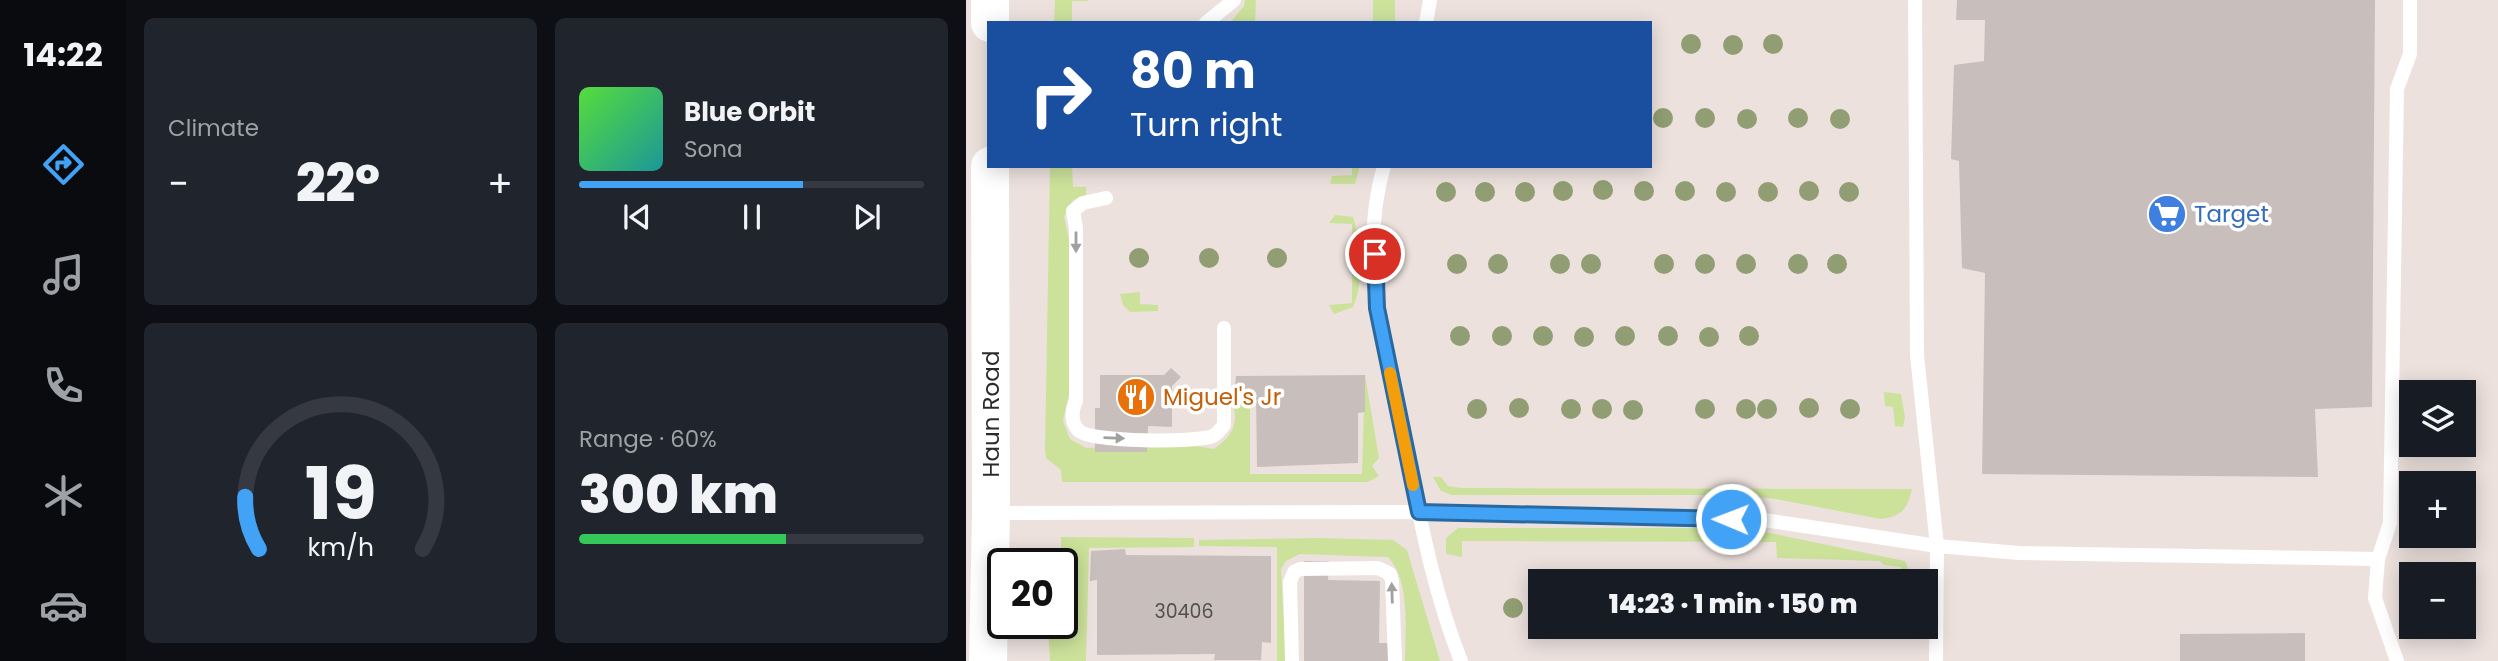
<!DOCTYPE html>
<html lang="en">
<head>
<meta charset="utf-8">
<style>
  :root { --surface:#171b24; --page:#20242c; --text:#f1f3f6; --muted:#9ea1a6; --line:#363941; --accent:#41a2f6 }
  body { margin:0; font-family:Poppins,sans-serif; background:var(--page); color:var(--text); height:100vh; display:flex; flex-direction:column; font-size:26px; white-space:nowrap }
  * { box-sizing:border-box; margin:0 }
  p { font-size:23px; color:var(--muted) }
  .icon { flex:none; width:38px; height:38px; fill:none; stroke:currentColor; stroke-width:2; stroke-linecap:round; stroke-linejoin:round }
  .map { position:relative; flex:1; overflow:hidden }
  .side { display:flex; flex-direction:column; gap:18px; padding:18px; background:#0d0f14; width:840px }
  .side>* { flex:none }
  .guide { position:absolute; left:21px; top:21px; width:665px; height:147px; border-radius:0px; box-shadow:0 4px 18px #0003; background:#1a4fa0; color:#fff; overflow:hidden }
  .buttons { position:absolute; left:1433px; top:380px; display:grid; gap:14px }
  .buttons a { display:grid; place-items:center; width:77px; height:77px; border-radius:0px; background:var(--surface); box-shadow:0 4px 18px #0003; font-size:35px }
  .speed { position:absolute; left:21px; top:548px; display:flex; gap:14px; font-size:35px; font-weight:700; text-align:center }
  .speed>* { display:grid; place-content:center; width:91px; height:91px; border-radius:50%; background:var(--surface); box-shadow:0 4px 18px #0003; line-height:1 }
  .speed .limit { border:4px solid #111; border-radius:10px; background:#fff; color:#111 }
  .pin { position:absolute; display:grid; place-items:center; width:60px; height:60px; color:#fff; margin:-30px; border:4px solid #fff; border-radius:50%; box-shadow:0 2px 7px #0007 }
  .me { position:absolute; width:77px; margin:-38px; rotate:271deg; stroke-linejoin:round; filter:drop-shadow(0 0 5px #0008) }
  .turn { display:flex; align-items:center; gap:24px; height:147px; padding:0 28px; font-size:32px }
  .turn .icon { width:91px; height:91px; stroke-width:2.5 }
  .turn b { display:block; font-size:49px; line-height:60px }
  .big { font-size:52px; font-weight:800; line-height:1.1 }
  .side .widget { flex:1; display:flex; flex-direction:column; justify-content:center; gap:10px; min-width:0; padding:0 24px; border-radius:10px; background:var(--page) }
  .side .dial { align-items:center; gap:0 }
  .dial svg { height:182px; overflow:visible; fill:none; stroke:var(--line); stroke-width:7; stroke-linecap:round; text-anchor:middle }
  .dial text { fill:var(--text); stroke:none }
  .song { display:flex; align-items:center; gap:21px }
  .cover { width:84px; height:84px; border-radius:10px; background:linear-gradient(135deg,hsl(110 70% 55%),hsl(180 70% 35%)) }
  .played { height:7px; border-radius:4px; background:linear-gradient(90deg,var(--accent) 65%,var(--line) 65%) }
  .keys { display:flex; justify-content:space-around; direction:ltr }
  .heat { display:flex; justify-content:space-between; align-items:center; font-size:38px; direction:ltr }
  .charge { height:10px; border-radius:5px; background:linear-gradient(90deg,#34c759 60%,var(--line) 0) }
  .side .tiles { flex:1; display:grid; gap:18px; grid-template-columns:repeat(2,1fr) }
  .trip { position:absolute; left:562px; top:569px; width:410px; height:70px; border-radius:0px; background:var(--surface); box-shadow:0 4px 18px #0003; font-weight:800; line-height:70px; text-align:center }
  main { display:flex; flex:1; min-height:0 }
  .tabs { display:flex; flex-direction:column; width:126px; justify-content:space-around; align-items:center; background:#090b0e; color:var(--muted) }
  .tabs .icon { width:49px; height:49px }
  .tabs .active { color:var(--accent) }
  .tabs b { font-size:32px; color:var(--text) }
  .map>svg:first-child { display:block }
</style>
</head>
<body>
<main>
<nav class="tabs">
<b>14:22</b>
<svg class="icon active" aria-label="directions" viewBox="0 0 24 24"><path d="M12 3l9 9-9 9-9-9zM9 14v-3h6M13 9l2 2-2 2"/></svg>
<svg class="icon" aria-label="music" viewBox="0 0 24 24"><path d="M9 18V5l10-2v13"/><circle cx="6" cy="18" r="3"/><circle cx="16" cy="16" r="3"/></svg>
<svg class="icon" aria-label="phone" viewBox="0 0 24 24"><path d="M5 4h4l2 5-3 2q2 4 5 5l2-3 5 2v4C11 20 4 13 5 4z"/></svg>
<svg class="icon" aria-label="climate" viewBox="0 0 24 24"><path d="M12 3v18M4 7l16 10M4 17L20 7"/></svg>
<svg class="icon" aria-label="car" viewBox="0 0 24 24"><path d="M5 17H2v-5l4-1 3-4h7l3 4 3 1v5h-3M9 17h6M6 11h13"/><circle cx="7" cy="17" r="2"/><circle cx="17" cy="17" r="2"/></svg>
</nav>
<section class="side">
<div class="tiles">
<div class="widget"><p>Climate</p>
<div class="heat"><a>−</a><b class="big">22°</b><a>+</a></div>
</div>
<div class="widget">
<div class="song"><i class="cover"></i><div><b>Blue Orbit</b><p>Sona</p></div></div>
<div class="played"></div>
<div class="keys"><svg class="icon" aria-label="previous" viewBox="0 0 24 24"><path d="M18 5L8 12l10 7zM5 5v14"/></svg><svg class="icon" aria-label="pause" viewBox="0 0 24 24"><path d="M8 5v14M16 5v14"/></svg><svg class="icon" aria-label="next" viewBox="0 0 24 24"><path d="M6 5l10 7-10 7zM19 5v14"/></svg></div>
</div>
<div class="widget dial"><svg viewBox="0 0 100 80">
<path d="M14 69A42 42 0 1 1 86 69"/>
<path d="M14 69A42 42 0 0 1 8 46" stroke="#41a2f6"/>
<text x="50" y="56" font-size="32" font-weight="700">19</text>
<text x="50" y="72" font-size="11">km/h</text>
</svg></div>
<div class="widget"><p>Range · 60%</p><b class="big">300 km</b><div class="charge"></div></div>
</div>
</section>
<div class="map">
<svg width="1532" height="661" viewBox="0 0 1532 661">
  <rect width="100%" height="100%" fill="#ece1dd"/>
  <g fill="#cce29b">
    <polygon points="89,0 122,0 122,1 106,1 106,23 88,23"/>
    <polygon points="279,0 290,0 289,23 264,23 278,6"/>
    <rect x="407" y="0" width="22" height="23"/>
    <path d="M84 166H106L107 187H120V195L107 200 98 216 103 240V394L97 421 104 439 120 448 219 444 248 449C267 436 275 421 264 398H284V474H396L399 375 413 458 406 466 413 476 402 482H96L95 470 80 458 79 451Z"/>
    <polygon points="386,166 394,166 389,184 364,184 366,176 386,175"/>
    <path d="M369 215 387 217C395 241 398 284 387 307L368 314 363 305 386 303V224L363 223Z"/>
    <polygon points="174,292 174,304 192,305 192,311 164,312 157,305 154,294"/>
    <polygon points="918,392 935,394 939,417 937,427 929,426 927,407 919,406"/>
    <path d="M467 477H475L482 486 495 488 946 489C941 510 936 516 915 519L810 499 770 495H486L475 491Z"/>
    <polygon points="492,528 780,528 939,561 947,581 935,581 935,567 918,565 914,561 811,558 810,542 496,541 496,557 480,554 480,538"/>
    <polygon points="95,537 228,538 228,547 123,548 120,661 84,661 82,623 96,623 96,564 83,563 95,551"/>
    <path d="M353 538 427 540 441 550 474 661H439C439 630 445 582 422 557L334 554 320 561 315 569 320 661H311V547L233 546V540Z"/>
  </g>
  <g fill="#c8bfbc">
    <polygon points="991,0 1409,0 1406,407 1349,409 1352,477 1016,474 1019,273 996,268 993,161 985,159 988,65 1018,61 1019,20 990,20"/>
    <polygon points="205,368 215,377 206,386 206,427 182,426 181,452 129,452 129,408 134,408 134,375 198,375"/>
    <polygon points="399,375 399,412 392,413 392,463 291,467 290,395 268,395 270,376"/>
    <polygon points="159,549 160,555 305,556 305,643 296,642 295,660 248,660 249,654 131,655 131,580 124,581 125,551"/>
    <polygon points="338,561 363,561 362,580 414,581 413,643 422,643 422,661 338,661"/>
    <polygon points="1339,633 1339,661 1214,661 1214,634"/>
  </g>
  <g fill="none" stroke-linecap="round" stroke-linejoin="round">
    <g stroke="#fff" stroke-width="14">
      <polyline points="949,0 951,355 971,546 970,661"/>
      <polyline points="240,23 268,0"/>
      <polyline points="460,23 464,0"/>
      <path d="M418 166C391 257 420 355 439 445 454 518 467 591 495 661"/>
      <path d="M140 198 117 203 107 211 110 228V401C105 411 105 423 113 431 126 442 230 443 247 436 252 434 254 429 258 425V328"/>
      <polyline points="27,513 452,512 791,519 971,546 1053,553 1412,559"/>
      <polyline points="326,661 324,582 328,572 334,569 412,568 424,574 426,581 429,661"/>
      <polyline points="1431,661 1409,598 1412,559 1424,523 1431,89 1444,54 1444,0"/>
    </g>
    <g stroke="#fff" stroke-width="38">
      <polyline points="24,0 24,23"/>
      <polyline points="22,661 25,513 24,166"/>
    </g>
  </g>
  <g fill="#919e73">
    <circle cx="725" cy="44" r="10"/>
    <circle cx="807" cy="44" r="10"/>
    <circle cx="767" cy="45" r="10"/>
    <circle cx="697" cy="118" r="10"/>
    <circle cx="739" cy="118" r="10"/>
    <circle cx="832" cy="118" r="10"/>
    <circle cx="781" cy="119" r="10"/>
    <circle cx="874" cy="119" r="10"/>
    <circle cx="637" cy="190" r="10"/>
    <circle cx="597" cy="191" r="10"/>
    <circle cx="678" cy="191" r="10"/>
    <circle cx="719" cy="191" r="10"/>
    <circle cx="843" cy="191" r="10"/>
    <circle cx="480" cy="192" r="10"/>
    <circle cx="519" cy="192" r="10"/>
    <circle cx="559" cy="192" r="10"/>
    <circle cx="760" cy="192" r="10"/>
    <circle cx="802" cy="192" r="10"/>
    <circle cx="883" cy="192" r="10"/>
    <circle cx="173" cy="258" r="10"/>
    <circle cx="243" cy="258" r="10"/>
    <circle cx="311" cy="258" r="10"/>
    <circle cx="491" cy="264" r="10"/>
    <circle cx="532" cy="264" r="10"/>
    <circle cx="594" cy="264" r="10"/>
    <circle cx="625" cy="264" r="10"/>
    <circle cx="698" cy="264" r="10"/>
    <circle cx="739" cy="264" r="10"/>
    <circle cx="780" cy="264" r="10"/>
    <circle cx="832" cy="264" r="10"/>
    <circle cx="871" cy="264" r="10"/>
    <circle cx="494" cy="336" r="10"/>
    <circle cx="536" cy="336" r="10"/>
    <circle cx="577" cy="336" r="10"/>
    <circle cx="659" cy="336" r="10"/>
    <circle cx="702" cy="336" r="10"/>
    <circle cx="783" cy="336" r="10"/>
    <circle cx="618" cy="337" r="10"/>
    <circle cx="743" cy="337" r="10"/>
    <circle cx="553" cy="408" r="10"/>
    <circle cx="843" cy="408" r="10"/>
    <circle cx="511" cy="409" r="10"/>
    <circle cx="605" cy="409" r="10"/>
    <circle cx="636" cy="409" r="10"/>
    <circle cx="739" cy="409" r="10"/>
    <circle cx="780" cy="409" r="10"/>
    <circle cx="801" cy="409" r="10"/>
    <circle cx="884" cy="409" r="10"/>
    <circle cx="667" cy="410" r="10"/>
    <circle cx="547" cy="608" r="10"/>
  </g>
  <defs><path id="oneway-solid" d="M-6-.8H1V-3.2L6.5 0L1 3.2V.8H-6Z" transform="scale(1.75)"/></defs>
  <g fill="#a0a0a0">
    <use href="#oneway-solid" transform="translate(110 242) rotate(90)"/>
    <use href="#oneway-solid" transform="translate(148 438) rotate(2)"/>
    <use href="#oneway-solid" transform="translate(426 593) rotate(-92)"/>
  </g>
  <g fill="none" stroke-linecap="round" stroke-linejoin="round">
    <g stroke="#2a69a0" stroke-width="18">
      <polyline id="route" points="409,254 411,308 453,512 765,519"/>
    </g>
    <use href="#route" stroke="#41a2f6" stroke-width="12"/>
    <polyline stroke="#f59e0b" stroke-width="12" points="424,373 447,485"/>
  </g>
  <defs>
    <g id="supermarket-disc" transform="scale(2.0125)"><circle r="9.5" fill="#3f7fe0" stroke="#fff"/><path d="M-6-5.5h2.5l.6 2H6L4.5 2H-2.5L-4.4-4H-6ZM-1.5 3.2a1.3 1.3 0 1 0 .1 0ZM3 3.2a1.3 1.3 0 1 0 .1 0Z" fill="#fff"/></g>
    <g id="restaurant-disc" transform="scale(2.0125)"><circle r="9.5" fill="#e8710a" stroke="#fff"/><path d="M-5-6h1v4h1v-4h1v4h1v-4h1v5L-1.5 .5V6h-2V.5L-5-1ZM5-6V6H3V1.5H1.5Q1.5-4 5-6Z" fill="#fff"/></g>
  </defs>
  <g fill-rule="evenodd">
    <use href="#supermarket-disc" x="1201" y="214"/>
    <use href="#restaurant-disc" x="170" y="397"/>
  </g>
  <g text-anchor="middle" stroke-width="7" stroke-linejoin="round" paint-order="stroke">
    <g font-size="19" fill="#52504f">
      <text x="218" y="618">30406</text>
    </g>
    <g font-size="23" fill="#366cbe" stroke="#fff" text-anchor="start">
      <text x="1228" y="222">Target</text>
    </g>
    <g font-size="23" fill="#c56008" stroke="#fff" text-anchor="start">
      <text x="197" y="405">Miguel's Jr</text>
    </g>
    <g font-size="23" fill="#2b2b2b" stroke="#fff">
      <text transform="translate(25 414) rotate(-90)" y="8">Haun Road</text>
    </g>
  </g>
</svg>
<div class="buttons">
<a><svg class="icon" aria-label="layers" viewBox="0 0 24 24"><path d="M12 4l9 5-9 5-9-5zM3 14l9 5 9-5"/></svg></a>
<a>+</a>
<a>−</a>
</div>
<div class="speed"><div class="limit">20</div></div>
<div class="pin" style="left:409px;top:254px;background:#d93025"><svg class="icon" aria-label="arrive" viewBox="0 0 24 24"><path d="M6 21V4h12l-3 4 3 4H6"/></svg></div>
<svg class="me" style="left:765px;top:519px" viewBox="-20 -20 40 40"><circle r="17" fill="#41a2f6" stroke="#fff" stroke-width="3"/><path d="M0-11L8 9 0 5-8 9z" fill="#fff"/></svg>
<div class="trip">14:23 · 1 min · 150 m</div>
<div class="guide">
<div class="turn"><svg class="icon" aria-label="right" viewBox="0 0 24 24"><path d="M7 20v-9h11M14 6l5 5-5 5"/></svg><div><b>80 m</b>Turn right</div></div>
</div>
</div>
</main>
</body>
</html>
